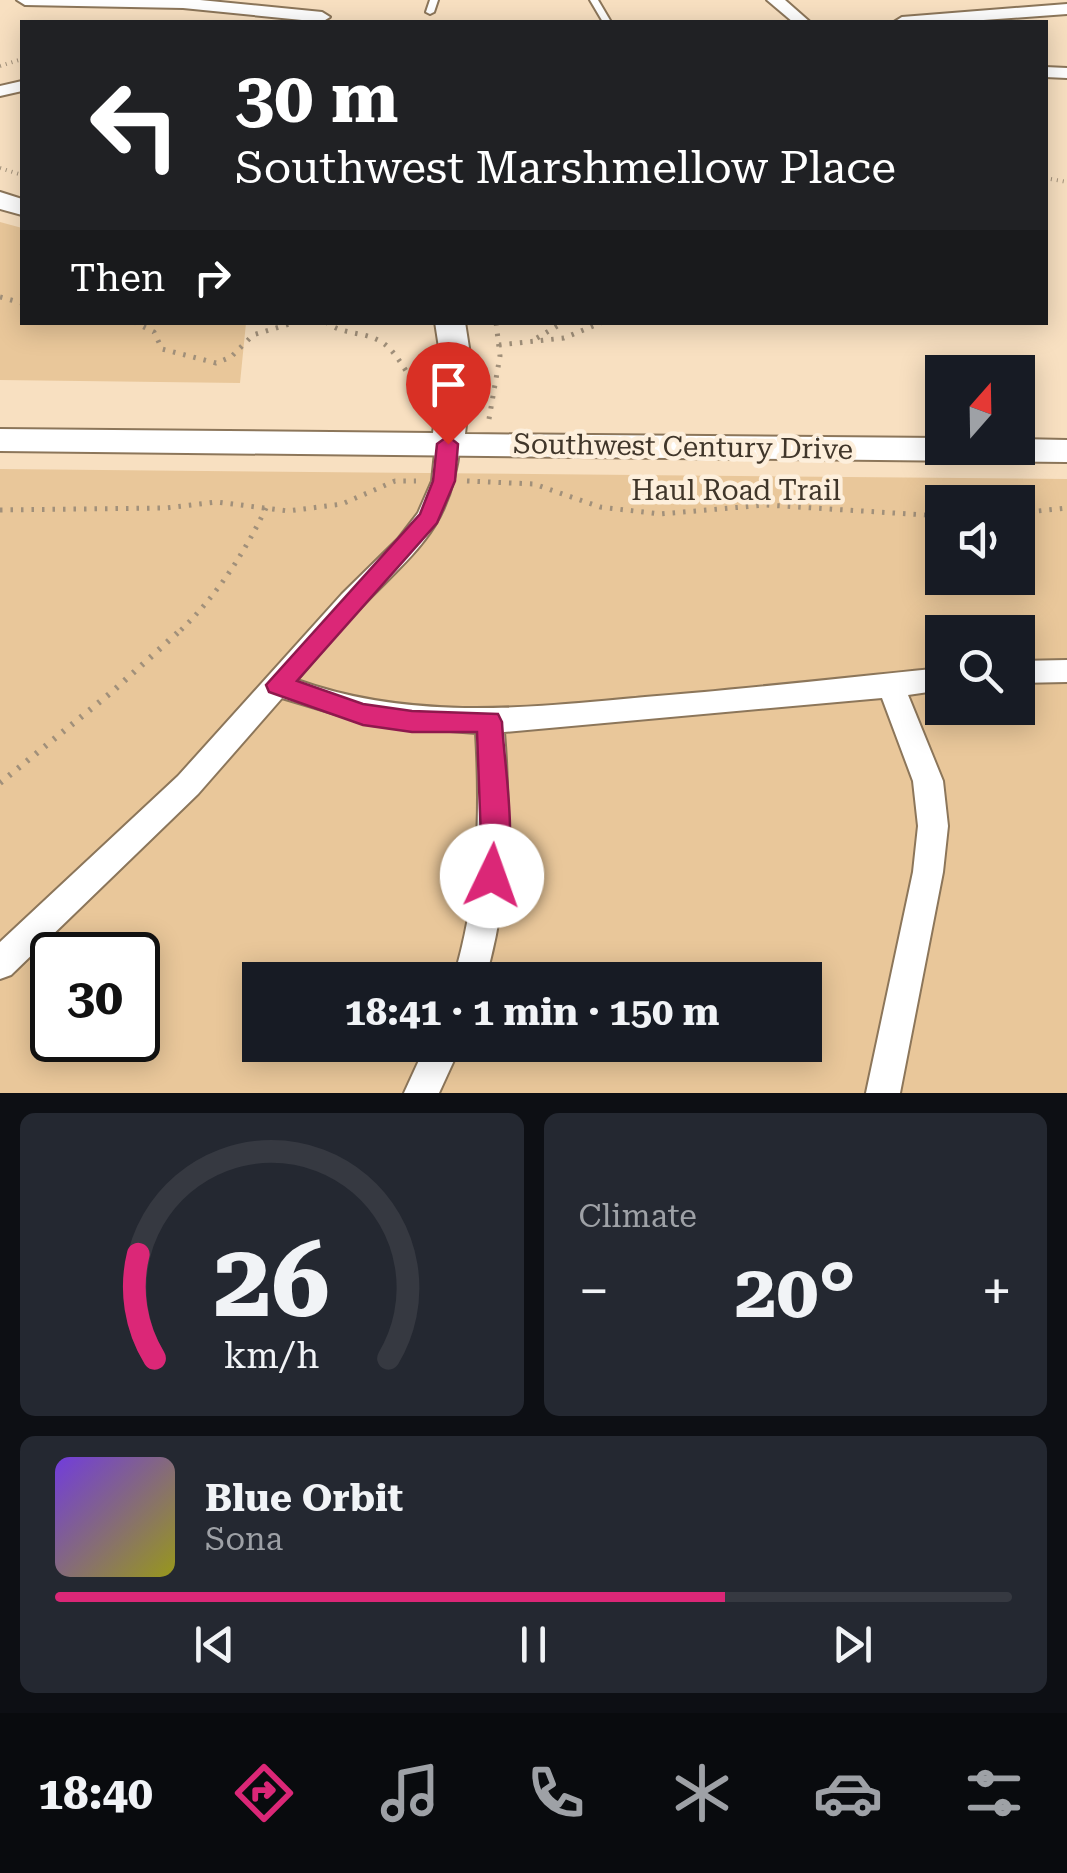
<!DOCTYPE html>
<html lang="en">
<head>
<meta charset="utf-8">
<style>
  :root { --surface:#171b24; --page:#242831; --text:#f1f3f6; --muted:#9ea1a6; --line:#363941; --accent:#db2777 }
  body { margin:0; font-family:"Roboto Serif",serif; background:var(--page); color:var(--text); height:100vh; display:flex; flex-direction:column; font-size:38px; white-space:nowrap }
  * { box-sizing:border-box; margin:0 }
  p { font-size:32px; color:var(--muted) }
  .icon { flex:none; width:55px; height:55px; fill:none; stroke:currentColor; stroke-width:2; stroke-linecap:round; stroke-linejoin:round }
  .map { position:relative; height:1093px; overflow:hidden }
  .details { display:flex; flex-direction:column; gap:20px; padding:20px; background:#0d0f14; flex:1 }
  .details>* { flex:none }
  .banner { position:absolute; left:20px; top:20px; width:1028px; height:305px; border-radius:0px; box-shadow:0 5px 25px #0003; background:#202124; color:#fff; overflow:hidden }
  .needle { width:65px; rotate:20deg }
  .tools { position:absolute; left:925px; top:355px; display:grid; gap:20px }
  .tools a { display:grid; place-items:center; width:110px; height:110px; border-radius:0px; background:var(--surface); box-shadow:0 5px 25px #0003; font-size:50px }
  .speed { position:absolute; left:30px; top:932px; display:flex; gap:20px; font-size:50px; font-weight:700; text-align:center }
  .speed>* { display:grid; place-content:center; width:130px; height:130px; border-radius:50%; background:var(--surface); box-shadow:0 5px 25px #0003; line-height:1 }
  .speed .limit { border:5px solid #111; border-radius:15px; background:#fff; color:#111 }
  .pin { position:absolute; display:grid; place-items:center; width:85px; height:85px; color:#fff; margin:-102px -42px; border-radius:50% 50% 50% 0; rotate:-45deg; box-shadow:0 0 10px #0007 }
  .pin .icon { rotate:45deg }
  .me { position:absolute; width:110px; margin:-55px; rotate:3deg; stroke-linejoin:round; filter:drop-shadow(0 0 8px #0008) }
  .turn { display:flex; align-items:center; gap:35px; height:210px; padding:0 50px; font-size:45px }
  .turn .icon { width:130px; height:130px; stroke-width:2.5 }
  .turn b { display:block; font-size:70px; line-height:85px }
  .then { display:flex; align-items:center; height:95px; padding:0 50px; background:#0003; gap:20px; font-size:38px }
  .big { font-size:75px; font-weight:700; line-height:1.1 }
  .details .widget { flex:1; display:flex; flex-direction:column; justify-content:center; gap:15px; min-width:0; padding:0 35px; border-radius:15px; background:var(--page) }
  .details .dial { align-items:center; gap:0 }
  .dial svg { height:260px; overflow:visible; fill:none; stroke:var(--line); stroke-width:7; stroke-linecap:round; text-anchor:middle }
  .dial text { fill:var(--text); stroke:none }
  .song { display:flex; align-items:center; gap:30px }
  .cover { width:120px; height:120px; border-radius:15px; background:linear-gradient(135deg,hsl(260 70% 55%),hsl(60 70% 35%)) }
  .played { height:10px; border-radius:5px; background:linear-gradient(90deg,var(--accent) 70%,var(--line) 70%) }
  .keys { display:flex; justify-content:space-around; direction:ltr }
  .heat { display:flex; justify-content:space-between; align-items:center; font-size:55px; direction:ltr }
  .details .tiles { flex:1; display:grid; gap:20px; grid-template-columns:1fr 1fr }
  .widget:last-child { grid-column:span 2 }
  .trip { position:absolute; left:242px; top:962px; width:580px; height:100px; border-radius:0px; background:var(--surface); box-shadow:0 5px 25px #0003; font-weight:700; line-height:100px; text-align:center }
  .menu { display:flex; height:160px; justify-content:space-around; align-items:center; background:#090b0e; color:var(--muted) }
  .menu .icon { width:70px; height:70px }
  .menu .selected { color:var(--accent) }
  .menu b { font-size:45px; color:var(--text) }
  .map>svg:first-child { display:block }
</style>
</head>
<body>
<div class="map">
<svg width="1067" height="1093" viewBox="0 0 1067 1093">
  <rect width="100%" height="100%" fill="#f8e0c1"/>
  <g fill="#e9c79a" fill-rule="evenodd">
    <polygon points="0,222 22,228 22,322 246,323 240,383 0,380"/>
    <path d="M0 469 1067 479V1093H0ZM942 502H1018V578H942ZM942 632H1018V708H942ZM52 955H138V1040H52ZM260 980H805V1045H260Z"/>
  </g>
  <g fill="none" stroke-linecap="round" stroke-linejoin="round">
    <g stroke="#8c765a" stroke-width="4">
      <g id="lane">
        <polygon points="430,0 438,0 434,12 430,14 426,12"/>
        <polygon points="590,0 598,0 611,22 603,22"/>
      </g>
    </g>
    <g stroke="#8c765a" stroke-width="4">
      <g id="street">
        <polygon points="17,0 200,0 322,12 330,17 322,22 183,8 25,5"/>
        <polygon points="767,0 785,0 810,22 793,22"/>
        <polygon points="1067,4 1067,14 956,22 894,22 902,17"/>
        <polygon points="1045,67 1067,68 1067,78 1045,77"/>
        <polygon points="22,81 22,91 0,96 0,86"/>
        <path d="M448 435 460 443C452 525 418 549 364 604 340 628 319 655 297 680 411 721 527 708 645 697 745 689 844 678 942 668V690L908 695 943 781 948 826 943 872 900 1093H866L913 872 918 826 913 781 882 698 504 732C511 817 509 897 485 980H453C478 898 481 818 476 733L372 725 282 698 198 794 11 975 0 979V942L178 776 342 594 398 539 418 513 432 481 436 443Z"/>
        <polygon points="1067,660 1067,682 1018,683 1018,661"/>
        <polygon points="426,1045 461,1045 439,1093 404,1093"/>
      </g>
    </g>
    <g stroke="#8c765a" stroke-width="4">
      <g id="secondary">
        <polygon points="0,192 22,199 22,215 0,209"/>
        <polygon points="435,322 465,322 472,367 465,434 942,438 942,448 1018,448 1018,439 1067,440 1067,462 0,451 0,429 433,433 442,367"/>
      </g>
    </g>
    <g stroke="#a1907a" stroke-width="4" stroke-dasharray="1 5" stroke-linecap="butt">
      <polyline points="0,66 22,59"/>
      <polyline points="0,168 22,175"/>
      <polyline points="1045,178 1067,182"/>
    </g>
    <g stroke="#a1907a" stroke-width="5" stroke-dasharray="2.5 8" stroke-linecap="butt">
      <polyline points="0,297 22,303"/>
      <polyline points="134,322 154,332 162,349 216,363 231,357 253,335 296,322"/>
      <path d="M326 322C342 335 362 331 380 341 399 352 406 377 422 391"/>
      <polyline points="537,338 564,322"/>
      <polyline points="499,345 564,338 603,322"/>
      <polyline points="489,419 500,356 496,322"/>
      <polyline points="467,481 534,484 600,507 660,514 766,505 942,516"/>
      <polyline points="0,510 165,508 217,502 288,511 342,504 395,481 416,481"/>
      <polyline points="1018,513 1067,508"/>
      <path d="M181 630C218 594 245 552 267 506"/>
    </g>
    <polyline stroke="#a1907a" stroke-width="6" stroke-dasharray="2.5 9" stroke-linecap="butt" points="0,783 113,691 184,627"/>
    <use href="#lane" fill="#fff" fill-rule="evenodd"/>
    <use href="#street" fill="#fff" fill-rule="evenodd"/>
    <use href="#secondary" fill="#fff" fill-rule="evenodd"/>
  </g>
  <path fill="#db2777" stroke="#8e194d" stroke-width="2.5" d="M448 436 458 444 455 481 437 523 297 681 363 704 412 711 498 714 502 722C504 765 519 846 502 885L492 888 482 885 478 876 481 839 477 732H412L363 725 269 692 266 685 420 514 433 481 437 444Z"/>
  <g text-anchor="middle" stroke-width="9" stroke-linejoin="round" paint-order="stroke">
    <g font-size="28" fill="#40362a" stroke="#fdefdc">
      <text transform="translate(683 446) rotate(1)" y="10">Southwest Century Drive</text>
      <text x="736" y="500">Haul Road Trail</text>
    </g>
  </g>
</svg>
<div class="tools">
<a><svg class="needle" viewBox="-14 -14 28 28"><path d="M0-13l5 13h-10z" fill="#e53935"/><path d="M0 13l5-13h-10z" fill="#9ea1a6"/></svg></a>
<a><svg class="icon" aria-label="sound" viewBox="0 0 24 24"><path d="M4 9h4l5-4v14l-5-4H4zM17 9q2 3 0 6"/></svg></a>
<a><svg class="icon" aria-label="search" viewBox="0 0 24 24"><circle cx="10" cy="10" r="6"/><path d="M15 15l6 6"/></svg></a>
</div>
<div class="speed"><div class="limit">30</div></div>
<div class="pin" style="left:448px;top:444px;background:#d93025"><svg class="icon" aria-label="arrive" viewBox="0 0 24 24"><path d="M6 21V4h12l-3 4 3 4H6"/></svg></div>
<svg class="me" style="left:492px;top:876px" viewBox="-20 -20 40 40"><circle r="19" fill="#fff"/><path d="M0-13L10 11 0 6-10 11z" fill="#db2777"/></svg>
<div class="trip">18:41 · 1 min · 150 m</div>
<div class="banner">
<div class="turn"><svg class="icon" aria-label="left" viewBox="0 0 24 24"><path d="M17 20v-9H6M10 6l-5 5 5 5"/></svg><div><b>30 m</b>Southwest Marshmellow Place</div></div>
<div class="then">Then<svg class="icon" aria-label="right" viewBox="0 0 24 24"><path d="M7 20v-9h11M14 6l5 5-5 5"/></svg></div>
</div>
</div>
<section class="details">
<div class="tiles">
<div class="widget dial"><svg viewBox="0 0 100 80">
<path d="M14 69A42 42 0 1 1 86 69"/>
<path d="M14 69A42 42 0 0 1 9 37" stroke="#db2777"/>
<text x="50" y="56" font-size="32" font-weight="700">26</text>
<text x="50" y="72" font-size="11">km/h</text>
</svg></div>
<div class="widget"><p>Climate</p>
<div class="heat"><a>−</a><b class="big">20°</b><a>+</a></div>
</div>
<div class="widget">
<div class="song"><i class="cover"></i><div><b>Blue Orbit</b><p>Sona</p></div></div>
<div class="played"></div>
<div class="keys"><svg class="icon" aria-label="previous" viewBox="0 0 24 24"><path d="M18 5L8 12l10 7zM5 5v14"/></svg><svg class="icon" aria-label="pause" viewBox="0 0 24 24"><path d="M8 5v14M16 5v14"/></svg><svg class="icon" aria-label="next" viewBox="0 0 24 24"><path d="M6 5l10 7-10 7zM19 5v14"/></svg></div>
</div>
</div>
</section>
<nav class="menu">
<b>18:40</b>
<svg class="icon selected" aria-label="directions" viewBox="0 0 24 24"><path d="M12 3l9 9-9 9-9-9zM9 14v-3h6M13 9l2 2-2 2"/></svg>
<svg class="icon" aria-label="music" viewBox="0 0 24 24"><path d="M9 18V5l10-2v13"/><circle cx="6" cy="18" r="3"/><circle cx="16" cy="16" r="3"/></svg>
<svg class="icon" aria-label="phone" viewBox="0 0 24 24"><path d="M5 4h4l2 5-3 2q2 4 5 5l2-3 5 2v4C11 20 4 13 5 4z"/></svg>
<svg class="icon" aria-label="climate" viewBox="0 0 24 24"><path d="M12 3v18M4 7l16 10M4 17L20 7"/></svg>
<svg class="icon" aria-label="car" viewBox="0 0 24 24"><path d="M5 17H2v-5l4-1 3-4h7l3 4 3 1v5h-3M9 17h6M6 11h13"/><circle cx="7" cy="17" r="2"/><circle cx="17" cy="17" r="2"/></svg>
<svg class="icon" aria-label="filters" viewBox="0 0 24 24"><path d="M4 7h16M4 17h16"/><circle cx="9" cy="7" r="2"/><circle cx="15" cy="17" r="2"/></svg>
</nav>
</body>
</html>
